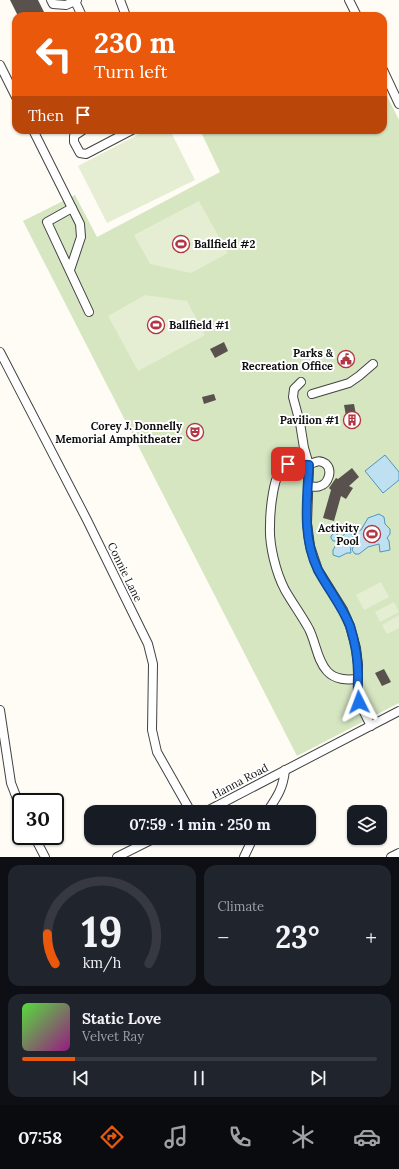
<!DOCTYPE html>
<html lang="en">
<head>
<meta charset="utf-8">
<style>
  :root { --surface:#171b24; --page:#20242c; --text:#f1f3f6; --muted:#9ea1a6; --line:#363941; --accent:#ea580c }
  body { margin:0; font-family:Lora,serif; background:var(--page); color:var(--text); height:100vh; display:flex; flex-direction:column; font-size:15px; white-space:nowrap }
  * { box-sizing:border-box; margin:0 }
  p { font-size:13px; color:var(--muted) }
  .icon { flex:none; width:22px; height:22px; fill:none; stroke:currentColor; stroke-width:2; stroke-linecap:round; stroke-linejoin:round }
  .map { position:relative; height:857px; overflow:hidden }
  .side { display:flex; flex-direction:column; gap:8px; padding:8px; background:#0d0f14; flex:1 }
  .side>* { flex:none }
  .guide { position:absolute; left:12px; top:12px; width:375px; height:122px; border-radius:12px; box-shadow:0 1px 3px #0004; background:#ea580c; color:#fff; overflow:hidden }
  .buttons { position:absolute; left:347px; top:805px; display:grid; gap:8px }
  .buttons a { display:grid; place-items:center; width:40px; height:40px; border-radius:8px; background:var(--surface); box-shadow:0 1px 3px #0004; font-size:20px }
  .speed { position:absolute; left:12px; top:793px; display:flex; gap:8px; font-size:20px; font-weight:700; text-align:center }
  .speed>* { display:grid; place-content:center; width:52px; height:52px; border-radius:50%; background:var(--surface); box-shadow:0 1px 3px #0004; line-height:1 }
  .speed .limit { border:2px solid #111; border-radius:6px; background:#fff; color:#111 }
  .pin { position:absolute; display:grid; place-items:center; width:34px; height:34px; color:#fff; margin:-17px; border-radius:8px; box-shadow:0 2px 6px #0006 }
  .me { position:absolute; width:44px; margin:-22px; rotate:357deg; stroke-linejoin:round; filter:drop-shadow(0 0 3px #0008) }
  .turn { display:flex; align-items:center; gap:14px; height:84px; padding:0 16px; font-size:18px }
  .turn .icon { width:52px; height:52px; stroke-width:2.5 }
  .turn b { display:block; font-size:28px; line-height:34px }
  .then { display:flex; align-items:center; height:38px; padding:0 16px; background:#0003; gap:8px; font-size:15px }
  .big { font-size:30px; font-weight:700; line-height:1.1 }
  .side .widget { flex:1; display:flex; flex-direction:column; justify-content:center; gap:6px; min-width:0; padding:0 14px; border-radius:12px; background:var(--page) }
  .side .dial { align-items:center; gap:0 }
  .dial svg { height:104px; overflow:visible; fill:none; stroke:var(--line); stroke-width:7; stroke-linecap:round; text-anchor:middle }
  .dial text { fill:var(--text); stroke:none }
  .song { display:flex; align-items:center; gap:12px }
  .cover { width:48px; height:48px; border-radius:6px; background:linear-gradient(135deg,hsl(110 70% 55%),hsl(310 70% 35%)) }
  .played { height:4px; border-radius:2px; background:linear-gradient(90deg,var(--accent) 15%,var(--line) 15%) }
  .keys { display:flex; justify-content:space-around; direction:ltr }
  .heat { display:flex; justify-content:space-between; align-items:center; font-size:22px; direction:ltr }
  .side .tiles { flex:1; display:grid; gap:8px; grid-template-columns:1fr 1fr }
  .widget:last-child { grid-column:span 2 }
  .trip { position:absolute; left:84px; top:805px; width:232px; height:40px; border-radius:12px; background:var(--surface); box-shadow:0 1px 3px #0004; font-weight:700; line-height:40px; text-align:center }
  .menu { display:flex; height:64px; justify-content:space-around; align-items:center; background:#090b0e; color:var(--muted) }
  .menu .icon { width:28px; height:28px }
  .menu .selected { color:var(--accent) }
  .menu b { font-size:18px; color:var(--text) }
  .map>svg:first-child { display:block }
</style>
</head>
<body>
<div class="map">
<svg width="399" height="857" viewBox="0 0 399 857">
  <rect width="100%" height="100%" fill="#fefcf5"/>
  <polygon fill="#d6e6c1" points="383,88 399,120 399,703 297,756 23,221 75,195 97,237 220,172 200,130 383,130"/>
  <g fill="#e5eed2">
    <polygon points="147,130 170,130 195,180 107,223 78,166"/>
    <polygon points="199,201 228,253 191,273 150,264 134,235"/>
    <polygon points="145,295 187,301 205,335 138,371 108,316"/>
    <polygon points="381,582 389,597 364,610 356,595"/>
    <polygon points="394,602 399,612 380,622 375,612"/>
    <polygon points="399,615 399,628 387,634 382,625"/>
  </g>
  <g fill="#bee0f0" stroke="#4d97c0">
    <polygon points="385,455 399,472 399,480 383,493 365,471"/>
    <path d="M379 514 384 517 385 524 390 529V534L387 538 389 541 390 550 380 552 379 544 368 547 359 554H355L352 550 355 542V533L361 530 368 518C372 517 375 515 379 514Z"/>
    <path d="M334 533 337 534 338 537 340 538 346 533 352 534C355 541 349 546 351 553H347L339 557 333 555V550L337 543 336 541H333L331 538V536Z"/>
  </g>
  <g fill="#58514e">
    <polygon points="10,0 38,0 46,16 18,16"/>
    <polygon points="224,342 228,351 215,358 210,349"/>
    <polygon points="214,394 216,400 204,404 202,397"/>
    <polygon points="354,404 358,425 348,426 344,405"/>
    <polygon points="352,468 359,477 349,486 353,488 346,499 341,496 334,521 323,518 331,490 329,488 336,478 338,479"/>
    <polygon points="384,669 391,682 382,686 375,673"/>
  </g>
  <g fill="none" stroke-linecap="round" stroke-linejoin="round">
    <g stroke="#434343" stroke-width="10">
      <g id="minor">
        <polyline points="51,0 53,4 66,5 77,0"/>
        <polyline points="120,0 126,16"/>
        <polyline points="349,0 357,16"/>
        <polyline points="75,1 82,16"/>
        <polyline points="0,65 16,97"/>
        <polyline points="383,70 399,104"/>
        <polyline points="33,130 80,224 81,237 70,270"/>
        <polyline points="83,130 74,136 74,142 80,153 86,154 132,130"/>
        <polyline points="72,208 47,222 89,312"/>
        <polyline points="0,352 87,520 148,644 153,664 152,730 157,752 191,812"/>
        <polyline points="301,382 294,389 293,397 300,423 304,448 309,465 307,523 310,546 318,570 343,610 350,626 356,648 358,665 358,695 359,702 371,726"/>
        <polyline points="312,394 349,383 359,376 373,364"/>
        <path d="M308 486C312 486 316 488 320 486 328 484 333 471 326 464 317 457 313 465 306 465 300 464 291 462 285 465 273 472 270 512 270 526 269 545 276 573 285 590 293 604 302 616 309 629 316 643 317 660 327 671 335 680 347 680 358 679"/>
        <polyline points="0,710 11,783 21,809"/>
        <polyline points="205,812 399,711"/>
        <path d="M267 812C277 797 283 789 285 770"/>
        <polyline points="34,836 45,857"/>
        <polyline points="117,857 155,838"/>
        <polyline points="244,857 253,838"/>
        <polyline points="391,857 399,853"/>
      </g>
    </g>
    <use href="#minor" stroke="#fff" stroke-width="8"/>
  </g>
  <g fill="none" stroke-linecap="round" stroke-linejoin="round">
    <g stroke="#114b97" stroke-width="10">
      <path id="route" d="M288 464 309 465C307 500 302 538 318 570 328 589 342 606 350 626 355 642 358 658 358 674 358 684 357 693 359 702"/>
    </g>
    <use href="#route" stroke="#1a73e8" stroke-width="7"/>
  </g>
  <defs>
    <g id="stadium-ring" transform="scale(0.9)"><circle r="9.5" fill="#fff" stroke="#b23642" stroke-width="1.5"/><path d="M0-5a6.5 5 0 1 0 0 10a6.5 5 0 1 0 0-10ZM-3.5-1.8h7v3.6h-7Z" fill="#b23642"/></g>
    <g id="civic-ring" transform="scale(0.9)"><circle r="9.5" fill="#fff" stroke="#b23642" stroke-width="1.5"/><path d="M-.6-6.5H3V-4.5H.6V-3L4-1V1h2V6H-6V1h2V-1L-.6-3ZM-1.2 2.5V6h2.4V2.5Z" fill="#b23642"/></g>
    <g id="building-ring" transform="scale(0.9)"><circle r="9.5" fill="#fff" stroke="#b23642" stroke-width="1.5"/><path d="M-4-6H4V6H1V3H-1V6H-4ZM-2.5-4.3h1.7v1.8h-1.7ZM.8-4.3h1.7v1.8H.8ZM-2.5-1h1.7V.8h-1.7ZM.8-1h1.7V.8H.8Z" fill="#b23642"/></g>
    <g id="theatre-ring" transform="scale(0.9)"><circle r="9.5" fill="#fff" stroke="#b23642" stroke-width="1.5"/><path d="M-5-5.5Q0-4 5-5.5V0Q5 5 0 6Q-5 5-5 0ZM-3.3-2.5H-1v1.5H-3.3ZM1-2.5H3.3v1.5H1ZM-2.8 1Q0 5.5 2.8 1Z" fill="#b23642"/></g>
  </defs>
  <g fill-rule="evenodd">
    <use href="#stadium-ring" x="181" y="244"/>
    <use href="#stadium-ring" x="156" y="325"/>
    <use href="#civic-ring" x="346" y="359"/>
    <use href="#building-ring" x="352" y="420"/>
    <use href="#theatre-ring" x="195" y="432"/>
    <use href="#stadium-ring" x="372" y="534"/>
  </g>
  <g text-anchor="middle" stroke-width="4" stroke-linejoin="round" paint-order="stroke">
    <g font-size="11" font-weight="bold" fill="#101010" stroke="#fff" text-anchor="end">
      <text x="194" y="248" text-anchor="start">Ballfield #2</text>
      <text x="169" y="329" text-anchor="start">Ballfield #1</text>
      <text x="333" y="357">Parks &amp;<tspan x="333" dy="13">Recreation Office</tspan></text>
      <text x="339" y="424">Pavilion #1</text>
      <text x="182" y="430">Corey J. Donnelly<tspan x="182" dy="13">Memorial Amphitheater</tspan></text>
      <text x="359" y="532">Activity<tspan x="359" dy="13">Pool</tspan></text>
    </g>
    <g font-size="11" fill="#101010" stroke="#fff">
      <text transform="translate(125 572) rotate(64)" y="4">Connie Lane</text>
      <text transform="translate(240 781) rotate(-28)" y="4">Hanna Road</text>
    </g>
  </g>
</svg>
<div class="buttons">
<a><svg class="icon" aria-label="layers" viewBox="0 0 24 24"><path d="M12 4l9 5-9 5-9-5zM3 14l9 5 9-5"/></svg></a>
</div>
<div class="speed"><div class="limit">30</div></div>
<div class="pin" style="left:288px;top:464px;background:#d93025"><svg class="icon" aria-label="arrive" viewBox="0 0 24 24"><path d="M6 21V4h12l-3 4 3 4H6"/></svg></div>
<svg class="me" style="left:359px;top:702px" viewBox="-20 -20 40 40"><path d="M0-17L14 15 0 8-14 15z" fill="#1a73e8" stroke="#fff" stroke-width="4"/></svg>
<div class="trip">07:59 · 1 min · 250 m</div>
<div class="guide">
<div class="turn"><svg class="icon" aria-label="left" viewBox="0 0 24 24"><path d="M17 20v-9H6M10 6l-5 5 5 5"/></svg><div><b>230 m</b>Turn left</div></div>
<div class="then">Then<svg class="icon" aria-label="arrive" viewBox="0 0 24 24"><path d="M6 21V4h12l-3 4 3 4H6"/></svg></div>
</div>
</div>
<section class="side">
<div class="tiles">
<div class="widget dial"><svg viewBox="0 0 100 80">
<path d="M14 69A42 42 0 1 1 86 69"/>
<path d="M14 69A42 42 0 0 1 8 46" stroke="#ea580c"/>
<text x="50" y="56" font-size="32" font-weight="700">19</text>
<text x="50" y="72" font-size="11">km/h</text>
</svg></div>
<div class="widget"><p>Climate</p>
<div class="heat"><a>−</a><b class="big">23°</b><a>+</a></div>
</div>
<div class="widget">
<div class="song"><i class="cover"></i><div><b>Static Love</b><p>Velvet Ray</p></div></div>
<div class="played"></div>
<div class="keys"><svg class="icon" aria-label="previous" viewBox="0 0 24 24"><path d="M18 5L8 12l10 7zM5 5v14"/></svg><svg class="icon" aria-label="pause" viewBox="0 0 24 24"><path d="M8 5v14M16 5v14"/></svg><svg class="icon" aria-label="next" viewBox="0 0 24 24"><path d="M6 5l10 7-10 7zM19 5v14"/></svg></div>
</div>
</div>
</section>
<nav class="menu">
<b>07:58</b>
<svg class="icon selected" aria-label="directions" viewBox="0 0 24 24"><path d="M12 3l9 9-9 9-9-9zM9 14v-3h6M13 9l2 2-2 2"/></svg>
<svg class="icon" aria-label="music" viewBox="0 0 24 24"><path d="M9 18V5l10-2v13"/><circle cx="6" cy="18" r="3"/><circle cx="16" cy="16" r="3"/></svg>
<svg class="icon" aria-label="phone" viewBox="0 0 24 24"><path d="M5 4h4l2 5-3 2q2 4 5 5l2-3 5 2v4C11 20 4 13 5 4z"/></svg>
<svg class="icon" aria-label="climate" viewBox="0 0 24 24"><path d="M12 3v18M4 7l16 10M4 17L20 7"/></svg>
<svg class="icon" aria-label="car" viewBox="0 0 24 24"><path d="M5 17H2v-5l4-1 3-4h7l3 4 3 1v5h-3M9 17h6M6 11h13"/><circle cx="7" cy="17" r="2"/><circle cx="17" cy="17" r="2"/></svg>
</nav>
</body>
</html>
